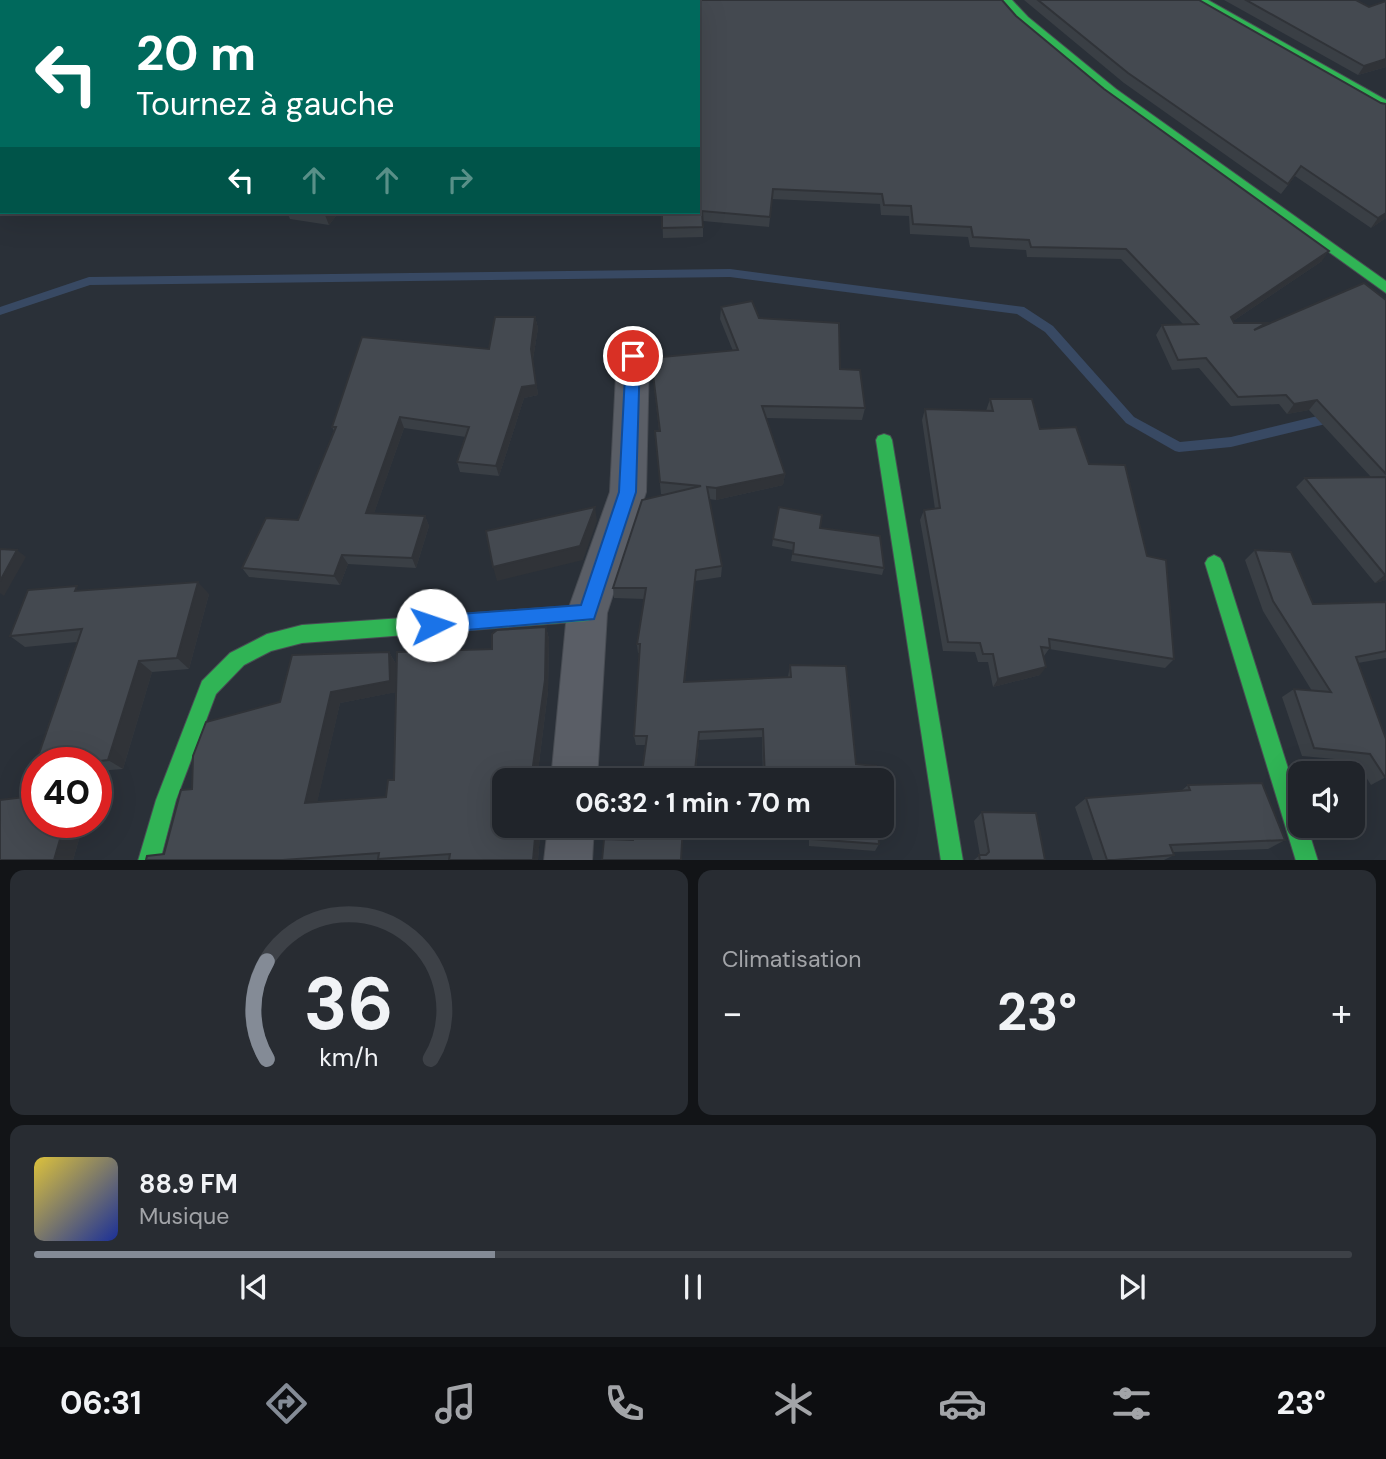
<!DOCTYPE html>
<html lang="fr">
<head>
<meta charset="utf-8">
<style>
  :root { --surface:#20242a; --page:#282c32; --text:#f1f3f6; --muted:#a2a4a8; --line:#3d4147; --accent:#848b96 }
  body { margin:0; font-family:"DM Sans",sans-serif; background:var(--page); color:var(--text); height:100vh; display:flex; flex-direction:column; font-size:26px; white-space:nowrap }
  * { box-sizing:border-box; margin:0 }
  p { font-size:23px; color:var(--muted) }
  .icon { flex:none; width:38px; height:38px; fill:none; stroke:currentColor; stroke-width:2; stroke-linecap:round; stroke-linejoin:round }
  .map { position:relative; height:860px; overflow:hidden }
  .details { display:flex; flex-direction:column; gap:10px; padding:10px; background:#121417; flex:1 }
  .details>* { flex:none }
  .banner { position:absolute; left:0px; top:0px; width:700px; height:214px; box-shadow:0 7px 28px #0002,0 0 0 2px var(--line); background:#00695c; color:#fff; overflow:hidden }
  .buttons { position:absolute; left:1288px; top:761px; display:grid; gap:14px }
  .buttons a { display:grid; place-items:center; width:77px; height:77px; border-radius:14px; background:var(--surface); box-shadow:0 7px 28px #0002,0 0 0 2px var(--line); font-size:35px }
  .speed { position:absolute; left:21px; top:747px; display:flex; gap:14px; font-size:35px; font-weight:700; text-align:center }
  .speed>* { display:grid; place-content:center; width:91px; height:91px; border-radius:50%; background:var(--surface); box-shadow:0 7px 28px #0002,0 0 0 2px var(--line); line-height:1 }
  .speed .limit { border:10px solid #d22; background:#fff; color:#111 }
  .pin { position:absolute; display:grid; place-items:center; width:60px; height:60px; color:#fff; margin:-30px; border:4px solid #fff; border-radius:50%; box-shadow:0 2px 7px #0007 }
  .me { position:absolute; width:77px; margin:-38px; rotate:86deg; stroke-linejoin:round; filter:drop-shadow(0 0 5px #0008) }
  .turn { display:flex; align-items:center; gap:24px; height:147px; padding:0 21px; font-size:32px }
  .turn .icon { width:91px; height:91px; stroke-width:2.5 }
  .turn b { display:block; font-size:49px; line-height:60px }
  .lanes { display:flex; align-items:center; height:66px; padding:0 21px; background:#0003; justify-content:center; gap:35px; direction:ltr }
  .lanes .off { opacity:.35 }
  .big { font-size:52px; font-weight:700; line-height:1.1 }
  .details .widget { flex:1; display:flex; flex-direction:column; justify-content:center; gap:10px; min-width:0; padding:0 24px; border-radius:14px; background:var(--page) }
  .details .dial { align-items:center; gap:0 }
  .dial svg { height:182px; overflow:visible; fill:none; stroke:var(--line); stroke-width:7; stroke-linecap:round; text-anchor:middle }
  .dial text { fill:var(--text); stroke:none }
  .song { display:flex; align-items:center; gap:21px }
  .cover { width:84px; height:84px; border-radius:10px; background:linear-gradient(135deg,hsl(50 70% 55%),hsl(230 70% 35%)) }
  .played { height:7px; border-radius:4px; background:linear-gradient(90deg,var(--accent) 35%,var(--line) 35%) }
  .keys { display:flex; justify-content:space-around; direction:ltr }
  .heat { display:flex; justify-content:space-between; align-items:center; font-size:38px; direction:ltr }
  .details .tiles { flex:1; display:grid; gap:10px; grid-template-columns:1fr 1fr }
  .widget:last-child { grid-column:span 2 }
  .trip { position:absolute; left:492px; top:768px; width:402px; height:70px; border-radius:14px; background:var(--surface); box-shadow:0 7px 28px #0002,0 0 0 2px var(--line); font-weight:700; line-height:70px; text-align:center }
  .menu { display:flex; height:112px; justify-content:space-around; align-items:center; background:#0d0e11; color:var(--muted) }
  .menu .icon { width:49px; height:49px }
  .menu .on { color:var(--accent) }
  .menu b { font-size:32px; color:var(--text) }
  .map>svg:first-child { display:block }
</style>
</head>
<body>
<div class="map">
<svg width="1386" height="861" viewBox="0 0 1386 861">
  <rect width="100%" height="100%" fill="#2a3038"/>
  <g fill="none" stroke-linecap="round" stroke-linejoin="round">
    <g fill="#384963" fill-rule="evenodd">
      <polygon points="86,0 106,0 109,2 88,2"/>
      <polygon points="452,0 460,0 450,2"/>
      <polygon points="730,269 1024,307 1053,326 1134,417 1180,442 1231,437 1334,412 1338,414 1340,417 1338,420 1334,422 1231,447 1179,452 1175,451 1126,423 1045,332 1017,314 730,277 90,285 0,315 0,307 89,277"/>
    </g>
    <g stroke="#484c53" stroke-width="2">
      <g id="street">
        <polygon points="633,344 645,347 649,356 646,492 607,613 597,780 551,780 567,613 610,492 617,356 621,347"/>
        <polygon points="548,826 594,826 592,861 544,861"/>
      </g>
    </g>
    <g stroke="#484c53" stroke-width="2">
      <g id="fast">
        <polygon points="1001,0 1012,0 1028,17 1116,89 1386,281 1386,293 1108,93 1020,21"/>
        <polygon points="1196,0 1208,0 1386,100 1386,108"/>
        <polygon points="884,434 890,436 892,440 963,861 941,861 876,440 878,436"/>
        <polygon points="1214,555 1220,558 1223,563 1300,806 1300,826 1307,826 1318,861 1296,861 1205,563 1208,558"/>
        <polygon points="587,605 593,607 596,613 593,619 587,621 302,643 271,651 244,665 216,694 176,800 160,861 138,861 156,800 202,681 230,653 267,634 302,625"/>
      </g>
    </g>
    <use href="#street" fill="#5a5e66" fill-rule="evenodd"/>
    <use href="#fast" fill="#30b455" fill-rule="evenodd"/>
  </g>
  <g fill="#3a3f45" fill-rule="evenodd">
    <polygon points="1024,0 1199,0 1386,218 1371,228 1295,176 1281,194 1124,83"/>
    <polygon points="1224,0 1356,0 1386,67 1358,75"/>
    <polygon points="1016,16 1104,89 1322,261 1233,321 1234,323 1266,323 1264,325 1386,300 1386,580 1375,583 1296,487 1305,478 1371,477 1309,410 1287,414 1279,404 1231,406 1199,368 1172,370 1156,335 1162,325 1183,324 1121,259 1027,257 1026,250 970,247 968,237 910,234 909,216 881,215 880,204 772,199 769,227 703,221 703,237 663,238 662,212"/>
    <polygon points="263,212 339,212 329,225 290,219 287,212"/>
    <polygon points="721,307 759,318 840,369 865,408 862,420 766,418 785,474 783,485 716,500 709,499 722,566 721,577 695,581 685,682 788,677 790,665 856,764 876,780 763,780 762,737 699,740 695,780 641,780 645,745 636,745 634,736 640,653 638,653 637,644 644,599 614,598 613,588 666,494 661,494 656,443 659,431 651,358 733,351 720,319"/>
    <polygon points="535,317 538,328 533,359 538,395 524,398 499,476 460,472 457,462 466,437 404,428 374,513 425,516 429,526 416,568 348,564 340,585 249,577 242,568 298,520 334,431 332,427 489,349"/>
    <polygon points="990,399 1040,429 1089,464 1147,556 1174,659 1165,668 1049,649 1044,656 1040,675 993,687 988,662 978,662 975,652 943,651 920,520 924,510 935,509 922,420 925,409 986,411"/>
    <polygon points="820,528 884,568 882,575 791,561 793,550 772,546 773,539"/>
    <polygon points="1255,550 1313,604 1386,602 1386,658 1358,663 1386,777 1371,785 1356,761 1302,756 1282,697 1294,689 1312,691 1263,611 1245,560"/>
    <polygon points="82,591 209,594 189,669 152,672 123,769 98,771 96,779 96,763 37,763 37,822 84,822 73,860 0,860 24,797 77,642 25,647 10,636"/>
    <path d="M546 627 549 639 548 691 531 827H536L540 835 538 860H146L164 854 192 789 280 702 389 652 396 664 492 649ZM396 692 394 780 386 797 317 802 340 703Z"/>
    <polygon points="1188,785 1285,840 1268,849 1173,852 1174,855 1164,860 1093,860 1075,807 1086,798 1181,791"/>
    <polygon points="982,812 1045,860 974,860 980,855 974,821"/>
    <polygon points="635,826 690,826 689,834 683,833 633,840"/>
    <polygon points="765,826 878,826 879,844 875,851 809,846 809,836 765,836"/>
  </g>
  <g fill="#303338">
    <polygon points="1386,59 1386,67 1358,75 1364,66"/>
    <polygon points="327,212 339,212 329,225 325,215"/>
    <polygon points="1386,213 1386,218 1371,228 1378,218"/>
    <polygon points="1329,251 1322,261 1224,327 1231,317"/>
    <polygon points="535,317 538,328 533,359 538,395 524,398 499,476 496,466 531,349"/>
    <polygon points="1317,400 1309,410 1287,414 1294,404"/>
    <polygon points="400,417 404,428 371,522 366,513"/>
    <polygon points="785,474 783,485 716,500 716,488"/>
    <polygon points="595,507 597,521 583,560 497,581 493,567"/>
    <polygon points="425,516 429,526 416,568 412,558"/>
    <polygon points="17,550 26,557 4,596 0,593 0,581"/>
    <polygon points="342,555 348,564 340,585 334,576"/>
    <polygon points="696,570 695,581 684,691 684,682"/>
    <polygon points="1386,574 1386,580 1375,583"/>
    <polygon points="198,582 209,594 189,669 177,658"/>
    <polygon points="546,627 549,639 548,691 537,780 531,780"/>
    <polygon points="389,652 396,664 397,692 340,703 315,812 305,803 331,692"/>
    <polygon points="139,661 152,672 123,769 108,760"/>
    <polygon points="1046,667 1040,675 993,687 998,679"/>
    <polygon points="65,822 84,822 73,860 54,860"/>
    <polygon points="536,827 540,835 538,860 533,860"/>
  </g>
  <g fill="#444950" stroke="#303338" stroke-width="2">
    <polygon points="378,0 420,0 419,2 377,2"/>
    <polygon points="509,0 1002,0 1016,16 1104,89 1329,251 1231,317 1234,323 1266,323 1254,330 1364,283 1386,300 1386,474 1317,400 1294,404 1286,395 1238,397 1206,358 1178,360 1162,325 1198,324 1126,249 1031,247 1029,240 973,237 971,227 913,224 911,206 884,205 882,194 773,189 770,217 702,211 703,227 662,228 662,212 698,212 698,2 509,2"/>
    <polygon points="1038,0 1199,0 1381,103 1386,104 1386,213 1378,218 1301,166 1288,184 1128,73"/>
    <polygon points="1246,0 1356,0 1369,7 1386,1 1386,59 1364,66"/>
    <rect x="0" y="27" width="2" height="114"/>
    <polygon points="304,212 327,212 325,215"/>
    <polygon points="752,301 759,318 839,323 840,369 860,370 865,408 762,406 785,474 716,488 707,487 722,566 696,570 684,682 791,677 790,665 846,666 856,764 876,766 876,780 765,780 763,729 699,732 694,780 641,780 647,736 634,736 640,644 637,644 646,588 613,588 642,500 701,486 660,482 655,431 660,431 651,358 738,350 721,307"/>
    <polygon points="495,317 535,317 531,349 536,385 522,387 496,466 457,462 469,427 400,417 366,513 425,516 412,558 342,555 334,576 242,568 266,518 298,520 336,427 332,427 362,337 489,349"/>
    <polygon points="990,399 1032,399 1040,429 1076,427 1089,464 1125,465 1147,556 1166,560 1174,659 1049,639 1050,648 1041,647 1046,667 998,679 993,654 983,654 980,643 948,642 924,510 940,508 925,409 993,411"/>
    <polygon points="1386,477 1386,574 1385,575 1305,478"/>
    <polygon points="595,507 580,546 493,567 486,531"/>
    <polygon points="779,507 822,515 820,528 880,536 884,568 793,554 794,543 773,539"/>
    <polygon points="0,549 17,550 0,581"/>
    <polygon points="1255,550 1291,552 1313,604 1386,602 1386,651 1356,657 1386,739 1386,777 1385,777 1370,754 1314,748 1294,689 1331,692 1273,601"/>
    <polygon points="198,582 177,658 139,661 108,760 83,763 37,763 37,822 65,822 54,860 0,860 0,800 24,797 82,629 10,636 28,590 77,586 75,591"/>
    <polygon points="546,627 545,680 531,780 504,780 504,826 536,827 533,860 449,860 450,854 378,859 379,853 283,860 146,860 147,856 164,854 181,790 192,789 193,756 206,722 280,702 292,655 389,652 390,681 331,692 305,803 386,797 388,780 394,780 397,652 492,649 492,634 497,630"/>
    <polygon points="1262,783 1285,840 1170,845 1174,855 1115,860 1107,860 1086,798 1190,790 1188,785"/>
    <polygon points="982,812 1036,813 1045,860 980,860 979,855 986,855 989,852"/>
    <polygon points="635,826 689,826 683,826 681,860 602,860 604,839 633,840"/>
    <polygon points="767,826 878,826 879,844 812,839 812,829 767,829"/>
  </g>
  <polygon fill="#1a73e8" stroke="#114b97" stroke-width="2" points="633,350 640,356 636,492 594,619 432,633 425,631 423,625 425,619 432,616 581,605 619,492 626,356"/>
</svg>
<div class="buttons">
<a><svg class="icon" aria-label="sound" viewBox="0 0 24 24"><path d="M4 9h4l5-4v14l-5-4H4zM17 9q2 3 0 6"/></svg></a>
</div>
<div class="speed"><div class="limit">40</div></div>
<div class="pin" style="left:633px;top:356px;background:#d93025"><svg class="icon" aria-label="arrive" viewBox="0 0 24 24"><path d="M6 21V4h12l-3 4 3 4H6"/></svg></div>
<svg class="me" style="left:432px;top:625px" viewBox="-20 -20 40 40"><circle r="19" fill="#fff"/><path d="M0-13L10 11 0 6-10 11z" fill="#1a73e8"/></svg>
<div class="trip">06:32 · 1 min · 70 m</div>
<div class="banner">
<div class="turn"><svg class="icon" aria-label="left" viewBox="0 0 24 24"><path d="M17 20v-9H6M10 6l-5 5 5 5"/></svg><div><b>20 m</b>Tournez à gauche</div></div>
<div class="lanes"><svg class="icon" aria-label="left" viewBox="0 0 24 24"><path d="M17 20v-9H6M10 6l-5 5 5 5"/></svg><svg class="icon off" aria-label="ahead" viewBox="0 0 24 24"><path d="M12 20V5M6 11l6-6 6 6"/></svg><svg class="icon off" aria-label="ahead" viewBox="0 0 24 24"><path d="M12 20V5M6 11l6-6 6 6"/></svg><svg class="icon off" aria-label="right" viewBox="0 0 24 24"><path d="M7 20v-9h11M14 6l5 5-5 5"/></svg></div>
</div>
</div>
<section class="details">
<div class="tiles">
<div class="widget dial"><svg viewBox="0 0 100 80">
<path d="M14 69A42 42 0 1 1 86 69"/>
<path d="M14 69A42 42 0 0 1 14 26" stroke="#848b96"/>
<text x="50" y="56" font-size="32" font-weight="700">36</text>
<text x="50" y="72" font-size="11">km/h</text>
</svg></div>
<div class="widget"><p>Climatisation</p>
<div class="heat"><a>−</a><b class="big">23°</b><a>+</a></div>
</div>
<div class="widget">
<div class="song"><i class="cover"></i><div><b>88.9 FM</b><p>Musique</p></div></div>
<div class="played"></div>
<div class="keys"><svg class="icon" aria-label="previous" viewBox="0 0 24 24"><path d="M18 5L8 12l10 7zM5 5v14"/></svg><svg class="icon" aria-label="pause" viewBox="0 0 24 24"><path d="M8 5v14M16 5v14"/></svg><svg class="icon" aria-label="next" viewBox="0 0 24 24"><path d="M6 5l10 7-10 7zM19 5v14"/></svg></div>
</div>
</div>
</section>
<nav class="menu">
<b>06:31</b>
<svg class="icon on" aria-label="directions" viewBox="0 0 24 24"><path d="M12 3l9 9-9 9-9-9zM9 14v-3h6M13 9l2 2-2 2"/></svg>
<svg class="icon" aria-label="music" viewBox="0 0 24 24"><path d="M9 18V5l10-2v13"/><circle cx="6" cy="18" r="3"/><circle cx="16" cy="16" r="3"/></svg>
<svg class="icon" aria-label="phone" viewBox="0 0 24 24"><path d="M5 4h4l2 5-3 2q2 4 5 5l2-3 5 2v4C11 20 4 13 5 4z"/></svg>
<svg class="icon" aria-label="climate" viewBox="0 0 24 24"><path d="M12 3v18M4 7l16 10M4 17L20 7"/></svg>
<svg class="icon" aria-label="car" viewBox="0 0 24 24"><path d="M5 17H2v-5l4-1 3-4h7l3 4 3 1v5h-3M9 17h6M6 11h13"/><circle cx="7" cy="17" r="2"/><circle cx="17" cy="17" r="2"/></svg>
<svg class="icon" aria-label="filters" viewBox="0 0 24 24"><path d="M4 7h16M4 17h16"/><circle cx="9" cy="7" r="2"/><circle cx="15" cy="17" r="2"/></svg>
<b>23°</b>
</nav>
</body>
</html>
